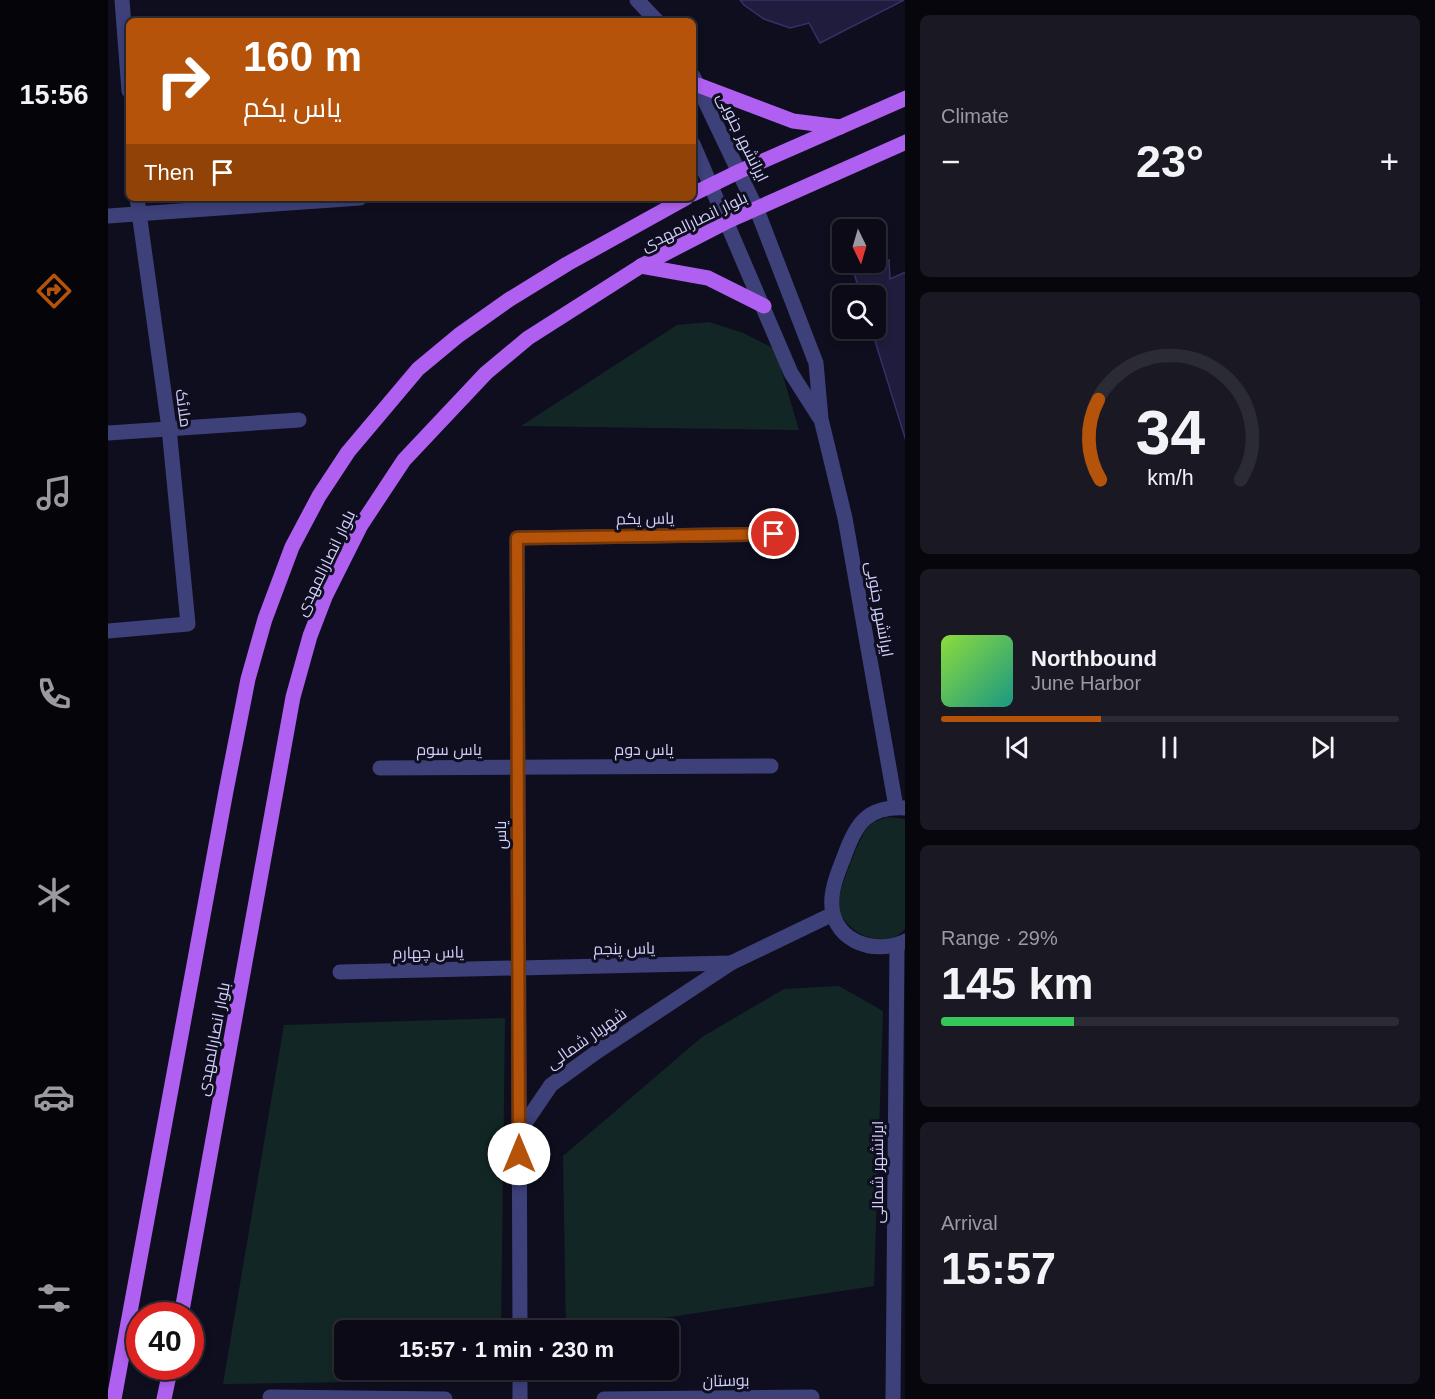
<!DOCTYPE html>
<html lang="en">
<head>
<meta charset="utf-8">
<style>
  :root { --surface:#0b0a16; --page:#191823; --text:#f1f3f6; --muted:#9a9aa1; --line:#2b2b35; --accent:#b45309 }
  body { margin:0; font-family:Helvetica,Cairo,sans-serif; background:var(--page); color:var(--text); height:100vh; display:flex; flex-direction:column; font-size:22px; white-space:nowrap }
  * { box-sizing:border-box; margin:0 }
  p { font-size:20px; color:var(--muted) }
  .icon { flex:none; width:33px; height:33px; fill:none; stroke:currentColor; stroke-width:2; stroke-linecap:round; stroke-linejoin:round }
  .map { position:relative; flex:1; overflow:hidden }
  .panel { display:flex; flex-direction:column; gap:15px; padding:15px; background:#06060c; width:530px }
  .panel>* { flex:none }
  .hud { position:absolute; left:18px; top:18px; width:570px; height:183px; border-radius:9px; box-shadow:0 3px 9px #0003,0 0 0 2px var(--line); background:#b45309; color:#fff; overflow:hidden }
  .needle { width:39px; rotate:175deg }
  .tools { position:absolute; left:724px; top:219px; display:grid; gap:12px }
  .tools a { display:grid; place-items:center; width:54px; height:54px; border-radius:9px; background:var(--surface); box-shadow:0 3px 9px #0003,0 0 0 2px var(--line); font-size:30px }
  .speed { position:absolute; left:18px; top:1302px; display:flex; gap:12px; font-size:30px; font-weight:700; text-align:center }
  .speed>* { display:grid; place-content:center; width:78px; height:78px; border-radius:50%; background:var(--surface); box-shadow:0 3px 9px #0003,0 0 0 2px var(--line); line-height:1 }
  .speed .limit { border:9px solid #d22; background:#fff; color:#111 }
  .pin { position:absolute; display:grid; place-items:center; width:51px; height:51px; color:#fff; margin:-26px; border:3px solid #fff; border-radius:50%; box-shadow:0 2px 6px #0007 }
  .me { position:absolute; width:66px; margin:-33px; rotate:0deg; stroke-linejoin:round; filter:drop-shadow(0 0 4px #0008) }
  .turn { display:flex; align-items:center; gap:21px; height:126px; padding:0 18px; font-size:27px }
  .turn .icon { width:78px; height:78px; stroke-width:2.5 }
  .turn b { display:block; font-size:42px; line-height:51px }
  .then { display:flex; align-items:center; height:57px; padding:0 18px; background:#0003; gap:12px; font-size:22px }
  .big { font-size:45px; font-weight:700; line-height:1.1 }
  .panel .tile { flex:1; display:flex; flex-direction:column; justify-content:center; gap:9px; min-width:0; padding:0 21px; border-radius:9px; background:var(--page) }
  .panel .dial { align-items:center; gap:0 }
  .dial svg { height:156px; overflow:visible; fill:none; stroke:var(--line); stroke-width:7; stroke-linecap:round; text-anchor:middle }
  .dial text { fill:var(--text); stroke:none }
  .song { display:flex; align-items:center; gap:18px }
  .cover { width:72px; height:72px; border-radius:9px; background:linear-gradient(135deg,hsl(90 70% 55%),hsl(170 70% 35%)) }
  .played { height:6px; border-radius:3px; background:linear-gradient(90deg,var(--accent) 35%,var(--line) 35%) }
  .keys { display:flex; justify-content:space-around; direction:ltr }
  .heat { display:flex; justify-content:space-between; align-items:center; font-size:33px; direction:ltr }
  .charge { height:9px; border-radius:4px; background:linear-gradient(90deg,#34c759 29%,var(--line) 0) }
  .trip { position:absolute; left:226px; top:1320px; width:345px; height:60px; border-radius:9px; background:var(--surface); box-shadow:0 3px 9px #0003,0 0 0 2px var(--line); font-weight:700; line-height:60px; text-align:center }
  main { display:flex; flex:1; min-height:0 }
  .menu { display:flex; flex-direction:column; width:108px; justify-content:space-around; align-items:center; background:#040409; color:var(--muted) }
  .menu .icon { width:42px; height:42px }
  .menu .active { color:var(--accent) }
  .menu b { font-size:27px; color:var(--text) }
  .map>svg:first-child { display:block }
</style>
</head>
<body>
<main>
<nav class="menu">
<b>15:56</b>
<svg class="icon active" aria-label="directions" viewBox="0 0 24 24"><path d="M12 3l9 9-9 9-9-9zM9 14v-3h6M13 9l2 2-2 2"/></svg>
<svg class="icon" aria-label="music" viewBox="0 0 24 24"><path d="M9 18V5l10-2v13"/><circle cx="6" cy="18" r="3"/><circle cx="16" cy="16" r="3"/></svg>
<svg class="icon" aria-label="phone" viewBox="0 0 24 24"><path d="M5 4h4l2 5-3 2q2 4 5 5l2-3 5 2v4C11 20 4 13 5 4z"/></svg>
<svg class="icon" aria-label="climate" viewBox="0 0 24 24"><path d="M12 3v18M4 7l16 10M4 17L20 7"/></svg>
<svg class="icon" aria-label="car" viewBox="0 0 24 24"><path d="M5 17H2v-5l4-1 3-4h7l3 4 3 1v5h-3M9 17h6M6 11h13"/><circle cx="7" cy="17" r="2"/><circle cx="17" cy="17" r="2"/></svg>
<svg class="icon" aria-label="filters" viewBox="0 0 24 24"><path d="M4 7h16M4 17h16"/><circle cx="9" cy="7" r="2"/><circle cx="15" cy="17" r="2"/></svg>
</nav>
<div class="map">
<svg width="798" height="1399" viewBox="0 0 798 1399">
  <rect width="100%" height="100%" fill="#0f0e1e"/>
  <g fill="#122725">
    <polygon points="601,322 635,333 667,349 691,430 413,426 569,325"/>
    <path d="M780 817 797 819V929C780 949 745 937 734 916 732 913 731 906 731 902 731 890 753 832 762 825 767 821 774 819 780 817Z"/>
    <polygon points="731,986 775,1011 766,1286 476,1330 458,1330 455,1156 594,1037 676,989"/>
    <polygon points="397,1018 393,1330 237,1330 237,1370 392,1370 392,1380 115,1384 176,1025"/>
  </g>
  <g fill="#201c3d" stroke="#363067" stroke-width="1.5">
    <polygon points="632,0 796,0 712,43 701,23 682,28 656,19 636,5"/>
    <polygon points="781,260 782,279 798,272 798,441 763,328 768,328 768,296 753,296 746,273"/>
  </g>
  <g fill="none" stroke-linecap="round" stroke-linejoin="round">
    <g stroke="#3d4079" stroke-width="15">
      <polyline points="14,0 21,91"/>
      <polyline points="529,0 549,21"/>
      <polyline points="585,76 649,210 708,363 713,419 737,518 788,807"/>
      <polyline points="585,144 683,373 711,417"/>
      <polyline points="0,216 252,198"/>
      <polyline points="0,433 191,420"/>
      <polyline points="0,631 80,624 61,428 29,198"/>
      <polyline points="272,768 663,766"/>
      <path d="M798 808C759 806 748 823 736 857 731 870 725 883 724 897 720 939 764 957 798 941"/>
      <polyline points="232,972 623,963"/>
      <polyline points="411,1132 443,1085 490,1051 623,963 725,914"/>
      <polyline points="412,1330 409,538 666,534"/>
      <polyline points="412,1370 412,1399"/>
      <polyline points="162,1397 337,1399"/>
      <polyline points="496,1399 704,1397"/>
      <polyline points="785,1399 789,945"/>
    </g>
    <g stroke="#af60f0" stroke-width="15">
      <polyline points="590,85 685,121 732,127"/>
      <polyline points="585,194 632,171 798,98"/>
      <polyline points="533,266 600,278 656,306"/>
      <polyline points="73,1316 185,697 202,636 217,597 253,525 296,460 378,373 420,338 533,266 618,222 798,142"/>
      <polyline points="6,1399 118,791 140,679 157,619 184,547 211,496 240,452 310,369 351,335 402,299 459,264 578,198"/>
      <polyline points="56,1399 63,1366"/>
    </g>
  </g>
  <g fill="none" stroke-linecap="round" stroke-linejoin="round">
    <g stroke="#753606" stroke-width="15">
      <polyline id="route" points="411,1154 409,538 666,534"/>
    </g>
    <use href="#route" stroke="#b45309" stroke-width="10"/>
  </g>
  <g text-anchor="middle" stroke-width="6" stroke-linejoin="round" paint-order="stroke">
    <g font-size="16" fill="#d1cffb" stroke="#0f0e1e">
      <text transform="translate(635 137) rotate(64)" y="6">ایرانشهر جنوبی</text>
      <text transform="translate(586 221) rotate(-26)" y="6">بلوار انصارالمهدی</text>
      <text transform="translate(76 408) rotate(82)" y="6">ملائک</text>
      <text transform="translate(537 518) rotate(-1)" y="6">یاس یکم</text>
      <text transform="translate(217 563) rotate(-64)" y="6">بلوار انصارالمهدی</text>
      <text transform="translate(772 609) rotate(80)" y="6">ایرانشهر جنوبی</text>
      <text x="341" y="755">یاس سوم</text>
      <text x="536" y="755">یاس دوم</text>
      <text transform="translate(392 835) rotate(-90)" y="6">یاس</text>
      <text transform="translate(516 948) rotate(-1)" y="6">یاس پنجم</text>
      <text transform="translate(320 952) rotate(-1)" y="6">یاس چهارم</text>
      <text transform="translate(478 1038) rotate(-35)" y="6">شهریار شمالی</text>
      <text transform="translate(105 1039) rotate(-79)" y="6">بلوار انصارالمهدی</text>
      <text transform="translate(769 1172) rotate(-90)" y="6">ایرانشهر شمالی</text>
      <text transform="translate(618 1380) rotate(-1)" y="6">بوستان</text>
    </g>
  </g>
</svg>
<div class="tools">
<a><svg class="needle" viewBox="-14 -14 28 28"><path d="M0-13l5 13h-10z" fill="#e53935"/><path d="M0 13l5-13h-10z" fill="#9a9aa1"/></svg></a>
<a><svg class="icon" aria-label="search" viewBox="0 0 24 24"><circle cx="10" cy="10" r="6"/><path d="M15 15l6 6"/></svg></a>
</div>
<div class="speed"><div class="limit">40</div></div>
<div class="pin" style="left:666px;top:534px;background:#d93025"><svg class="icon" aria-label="arrive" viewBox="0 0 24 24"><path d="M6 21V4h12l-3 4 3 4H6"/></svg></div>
<svg class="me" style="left:411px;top:1154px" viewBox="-20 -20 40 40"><circle r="19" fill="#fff"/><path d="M0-13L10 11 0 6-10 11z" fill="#b45309"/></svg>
<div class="trip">15:57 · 1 min · 230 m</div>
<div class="hud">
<div class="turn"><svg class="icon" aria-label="right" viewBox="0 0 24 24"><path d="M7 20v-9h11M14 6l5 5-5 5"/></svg><div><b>160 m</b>یاس یکم</div></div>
<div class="then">Then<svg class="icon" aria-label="arrive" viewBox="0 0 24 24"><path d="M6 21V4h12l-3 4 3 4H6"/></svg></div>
</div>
</div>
<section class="panel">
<div class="tile"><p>Climate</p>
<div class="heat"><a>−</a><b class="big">23°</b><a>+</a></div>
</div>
<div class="tile dial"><svg viewBox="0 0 100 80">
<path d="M14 69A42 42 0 1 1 86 69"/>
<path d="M14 69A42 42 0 0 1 13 28" stroke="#b45309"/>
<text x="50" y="56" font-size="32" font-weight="700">34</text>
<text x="50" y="72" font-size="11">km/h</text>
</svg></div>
<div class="tile">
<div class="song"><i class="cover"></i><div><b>Northbound</b><p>June Harbor</p></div></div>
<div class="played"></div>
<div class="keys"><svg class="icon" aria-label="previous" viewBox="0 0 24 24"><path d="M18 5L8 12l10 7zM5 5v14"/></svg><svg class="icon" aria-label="pause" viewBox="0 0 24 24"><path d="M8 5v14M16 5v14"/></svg><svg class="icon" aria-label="next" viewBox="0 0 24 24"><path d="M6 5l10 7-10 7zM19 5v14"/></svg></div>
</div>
<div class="tile"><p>Range · 29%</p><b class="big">145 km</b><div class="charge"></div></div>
<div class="tile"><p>Arrival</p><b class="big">15:57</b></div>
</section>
</main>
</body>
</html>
